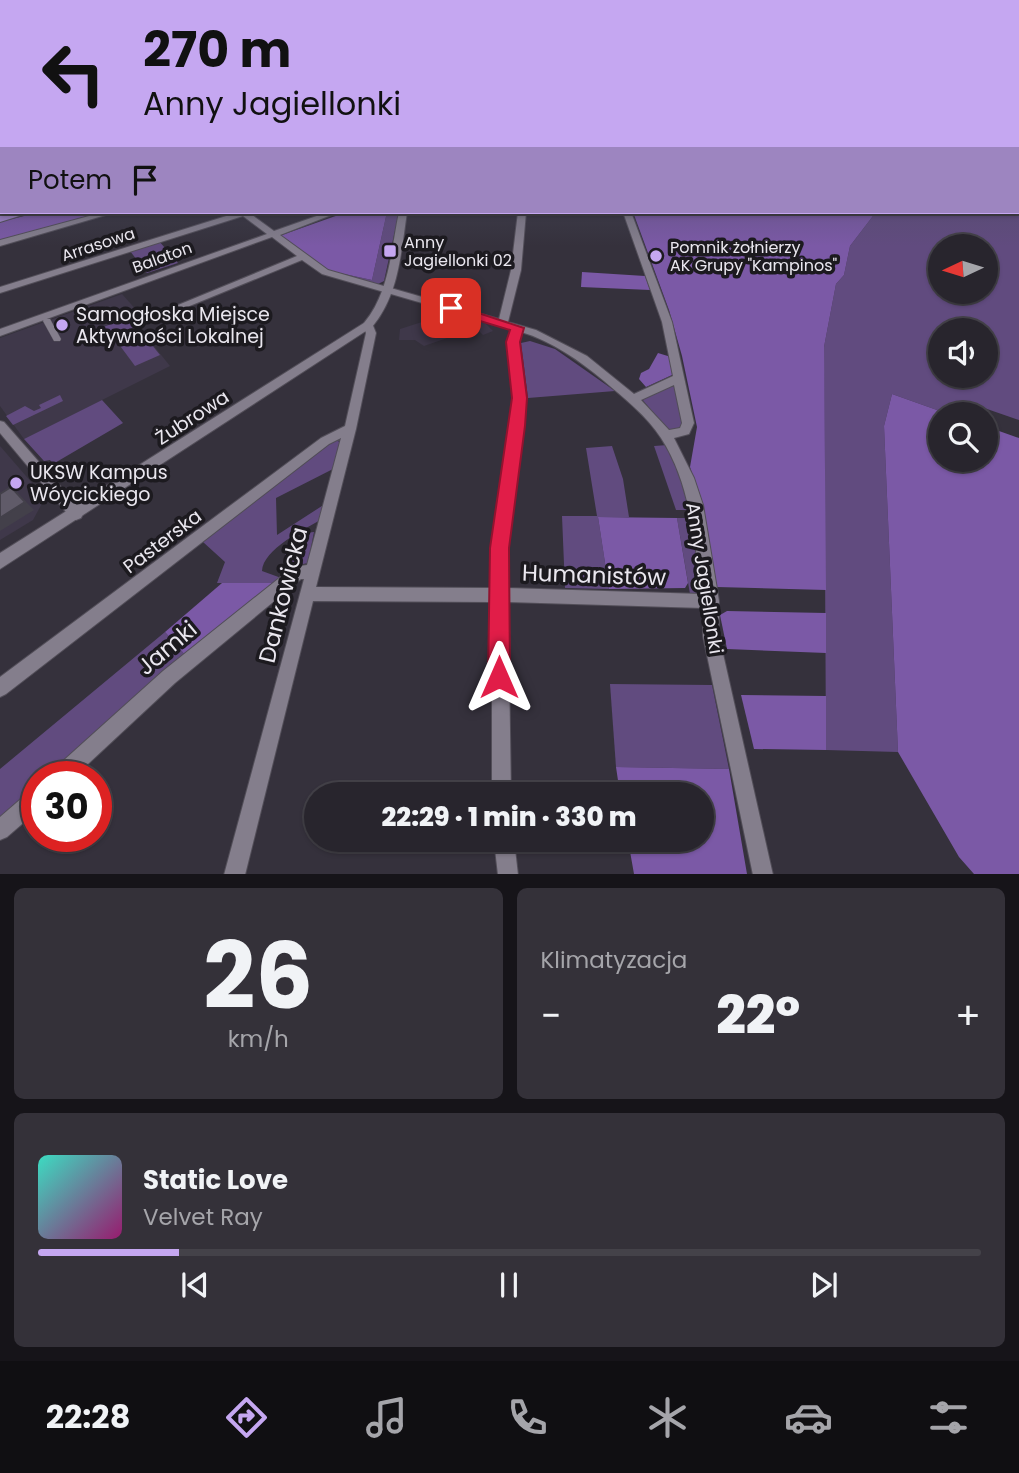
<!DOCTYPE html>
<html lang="pl">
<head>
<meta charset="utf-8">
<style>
  :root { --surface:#28252d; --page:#343139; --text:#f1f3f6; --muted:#a5a5aa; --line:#444249; --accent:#c5a7f1 }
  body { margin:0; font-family:Poppins,sans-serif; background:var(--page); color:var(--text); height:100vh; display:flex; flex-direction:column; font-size:26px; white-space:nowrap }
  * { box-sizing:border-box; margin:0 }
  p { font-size:23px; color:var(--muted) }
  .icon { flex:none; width:38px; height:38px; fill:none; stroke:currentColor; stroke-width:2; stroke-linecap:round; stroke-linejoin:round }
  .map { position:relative; height:874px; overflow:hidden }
  .drawer { display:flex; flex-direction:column; gap:14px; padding:14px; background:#161419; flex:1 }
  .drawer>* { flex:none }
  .banner { position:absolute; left:0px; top:0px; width:1020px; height:214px; box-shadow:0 2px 5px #0004,0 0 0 2px var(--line); background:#c5a7f1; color:#111; overflow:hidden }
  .needle { width:46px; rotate:266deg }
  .tools { position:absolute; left:928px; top:234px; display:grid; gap:14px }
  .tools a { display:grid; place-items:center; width:70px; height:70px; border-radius:50%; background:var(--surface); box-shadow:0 2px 5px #0004,0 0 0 2px var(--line); font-size:35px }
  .speed { position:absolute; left:21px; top:761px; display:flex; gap:14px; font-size:35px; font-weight:700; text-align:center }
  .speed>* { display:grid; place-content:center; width:91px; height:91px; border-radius:50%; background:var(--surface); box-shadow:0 2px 5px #0004,0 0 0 2px var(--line); line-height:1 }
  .speed .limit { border:10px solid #d22; background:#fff; color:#111 }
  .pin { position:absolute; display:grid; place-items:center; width:60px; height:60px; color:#fff; margin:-30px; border-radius:14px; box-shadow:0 4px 10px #0006 }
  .me { position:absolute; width:77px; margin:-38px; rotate:0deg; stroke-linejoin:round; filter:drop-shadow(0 0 5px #0008) }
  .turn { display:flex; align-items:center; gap:24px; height:147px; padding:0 28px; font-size:32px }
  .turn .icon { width:91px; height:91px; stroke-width:2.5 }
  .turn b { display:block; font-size:49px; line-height:60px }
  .then { display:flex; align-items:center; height:66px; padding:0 28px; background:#0003; gap:14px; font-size:26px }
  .big { font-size:52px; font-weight:800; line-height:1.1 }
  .drawer .card { flex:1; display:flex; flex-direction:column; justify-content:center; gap:10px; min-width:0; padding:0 24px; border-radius:10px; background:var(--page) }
  .drawer .dial { align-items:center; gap:0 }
  .dial b { font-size:91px; line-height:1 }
  .song { display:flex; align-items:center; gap:21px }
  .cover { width:84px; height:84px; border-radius:10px; background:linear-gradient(135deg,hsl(170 70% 55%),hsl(320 70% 35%)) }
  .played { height:7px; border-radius:4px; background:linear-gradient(90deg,var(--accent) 15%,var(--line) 15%) }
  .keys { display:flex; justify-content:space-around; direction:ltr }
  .heat { display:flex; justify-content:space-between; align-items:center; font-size:38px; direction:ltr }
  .drawer .tiles { flex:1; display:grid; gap:14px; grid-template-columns:1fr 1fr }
  .card:last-child { grid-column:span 2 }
  .trip { position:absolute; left:304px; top:782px; width:410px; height:70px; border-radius:35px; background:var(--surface); box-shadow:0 2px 5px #0004,0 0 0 2px var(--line); font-weight:800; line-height:70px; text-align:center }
  .dock { display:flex; height:112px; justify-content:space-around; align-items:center; background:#100f12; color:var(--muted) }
  .dock .icon { width:49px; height:49px }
  .dock .active { color:var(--accent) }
  .dock b { font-size:32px; color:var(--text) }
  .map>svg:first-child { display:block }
</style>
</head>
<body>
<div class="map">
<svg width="1019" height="875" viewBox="0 0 1019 875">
  <rect width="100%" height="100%" fill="#35313c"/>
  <g fill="#3f384a">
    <polygon points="122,294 147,322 138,326 170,366 24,439 0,406 0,338"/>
    <polygon points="441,310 485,323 493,331 483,335 476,328 424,346 415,340 399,340 400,329 425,321"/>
    <polygon points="0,446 45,498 33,520 0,540"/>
  </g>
  <g fill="#614b7f" fill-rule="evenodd">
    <path d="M1019 159V420L964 401 960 415H951L892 394 884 426 898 752 826 750 824 372V347L836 284 844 275 850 246 876 212H1018ZM940 247H985V292H940ZM940 331H985V376H940Z"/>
    <polygon points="387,212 399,212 384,281 378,284 330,271 372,280"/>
    <polygon points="159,241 178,263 147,273 130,251"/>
    <polygon points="137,314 144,323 94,343 88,333"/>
    <polygon points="139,329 160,355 135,366 115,339"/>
    <polygon points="530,341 555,349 615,391 528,398 521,343"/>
    <polygon points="676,384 684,424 681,429 668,431 642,399"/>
    <polygon points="60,395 63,401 13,425 6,416 25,406 34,411 41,408 39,405"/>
    <polygon points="102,400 123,423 53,464 50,460 44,461 24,439"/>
    <path d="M335 440 340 442 333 469 276 498 277 535 325 504 322 519C305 529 263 549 262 571L284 579 279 583H217L225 562 203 542Z"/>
    <polygon points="668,445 677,463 692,510 676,510 654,446"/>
    <polygon points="612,446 623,479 629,517 598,517 609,589 565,588 562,516 597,516 586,448"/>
    <polygon points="677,518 691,518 703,584 698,594 690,594"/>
    <path d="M314 532 308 563 289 567 284 559C287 546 300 533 314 532Z"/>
    <polygon points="165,632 186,656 47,777 37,777 37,787 0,821 0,769"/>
    <polygon points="610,684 712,685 729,769 616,767"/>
  </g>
  <g fill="#7b59a6">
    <polygon points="40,212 102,212 0,240 0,222"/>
    <polygon points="347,212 387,212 372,280 330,271 279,236"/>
    <polygon points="633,212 876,212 850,246 844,275 836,284 824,347 826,590 717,587 701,501 690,467 697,427 682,356 669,310"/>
    <polygon points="582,272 645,276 650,290 581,287"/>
    <polygon points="658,353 671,357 672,375 646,387 639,379 641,373 649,369"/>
    <polygon points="892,394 951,415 940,415 940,460 985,460 985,426 1019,438 1019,874 974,874 959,857 898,752 884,426"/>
    <polygon points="598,517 677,518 688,583 685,588 609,589"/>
    <polygon points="222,583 279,583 186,656 165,632"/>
    <polygon points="727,611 826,613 826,653 727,649 720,615"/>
    <polygon points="741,695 826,696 826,750 754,749"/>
    <polygon points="616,767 729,769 747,874 634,874 628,840 702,840 702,794 620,794"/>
  </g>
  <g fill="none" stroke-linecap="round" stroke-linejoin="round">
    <g stroke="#524e58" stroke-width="1">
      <polygon id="pedestrian" points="44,319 50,319 61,339 60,341 54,341 43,321"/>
    </g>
    <g stroke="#524e58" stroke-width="2">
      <g id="minor">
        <polygon points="104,212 116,212 0,246 0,240"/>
        <path d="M239 212H248L274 231 328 212H339L280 235 328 270 499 319 511 270 518 212H526L521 270 508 322 536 330 587 356 634 394 673 376 662 322 623 212H631L672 322 694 423 689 434 674 438 694 478 703 505 719 601V636L773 875H753L703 636V608L508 602 511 794H492V602L313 601 245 875H224L304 579H301L175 683 74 777H51L53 770 163 671 293 567 307 565 341 438 329 444 6 694 0 697V677L321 438 345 426 366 333 363 325 364 323H372L376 333 356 429 316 587 493 588V549L512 426 513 399 508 338 512 329 322 274 302 260 153 321 149 322 144 319 297 256 272 237 0 336V329L267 234 243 216 0 293V287ZM521 332C552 341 580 361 604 381 624 398 647 416 661 438 691 484 694 541 702 594L508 588 507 549 524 426 525 399 518 338ZM674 385 682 423 680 428 669 430 641 400Z"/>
        <polygon points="0,421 4,422 81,510 83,514 81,518 76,520 71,518 0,433"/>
        <polygon points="37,788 37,811 7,837 0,840 0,817 30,791"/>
        <polygon points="494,840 514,840 518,875 498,875"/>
      </g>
    </g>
    <g stroke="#524e58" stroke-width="2">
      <path id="tertiary" d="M399 212H407C401 252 399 295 372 327L0 569V553L364 323C390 292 391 249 399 212Z"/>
    </g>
    <g stroke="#524e58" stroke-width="2">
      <polygon id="trunk" points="11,212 32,212 0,222 0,214"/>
    </g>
    <use href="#pedestrian" fill="#847e8c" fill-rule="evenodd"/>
    <use href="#minor" fill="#847e8c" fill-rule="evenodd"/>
    <use href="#tertiary" fill="#847e8c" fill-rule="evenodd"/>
    <use href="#trunk" fill="#a283cb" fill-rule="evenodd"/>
  </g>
  <polygon fill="#43404a" points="11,487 34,510 0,531 0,518"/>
  <polygon fill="#605b69" stroke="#43404a" stroke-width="2" points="11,487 25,502 0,518 0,494"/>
  <linearGradient id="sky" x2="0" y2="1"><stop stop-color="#1d1b21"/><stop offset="0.5" stop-color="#4b4e61"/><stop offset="1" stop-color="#4b4e61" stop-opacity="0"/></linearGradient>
  <rect width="1019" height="246" fill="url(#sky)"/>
  <polygon fill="#e11d48" stroke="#92132f" stroke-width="2" points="451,304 524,328 520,342 527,398 525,426 509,548 510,677 507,685 499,688 491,685 488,677 490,548 512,398 506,342 510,330 447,311 445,308"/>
  <g fill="#c5a7f1" stroke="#1c1a1f" stroke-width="2.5">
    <rect x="383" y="244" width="14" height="14" rx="3.5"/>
    <circle cx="656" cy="256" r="7"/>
    <circle cx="62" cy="325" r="7"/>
    <circle cx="16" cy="483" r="7"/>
  </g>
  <g text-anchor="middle" stroke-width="7" stroke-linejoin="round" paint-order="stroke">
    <g font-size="16" fill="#eae7ef" stroke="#1c1a1f" text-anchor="start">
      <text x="404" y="248">Anny<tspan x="404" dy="18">Jagiellonki 02</tspan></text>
      <text x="670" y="253">Pomnik żołnierzy<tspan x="670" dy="18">AK Grupy "Kampinos"</tspan></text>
    </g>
    <g font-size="16" fill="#eae7ef" stroke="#1c1a1f">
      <text transform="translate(98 244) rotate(-18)" y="6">Arrasowa</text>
      <text transform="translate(162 257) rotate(-20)" y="6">Balaton</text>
    </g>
    <g font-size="19" fill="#eae7ef" stroke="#1c1a1f" text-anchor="start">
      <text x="76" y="321">Samogłoska Miejsce<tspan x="76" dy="22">Aktywności Lokalnej</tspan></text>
      <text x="30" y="479">UKSW Kampus<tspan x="30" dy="22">Wóycickiego</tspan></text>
    </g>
    <g font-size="19" fill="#eae7ef" stroke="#1c1a1f">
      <text transform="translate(192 417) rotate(-33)" y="7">Żubrowa</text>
      <text transform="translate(162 541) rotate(-37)" y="7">Pasterska</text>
      <text transform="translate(705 578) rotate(81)" y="7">Anny Jagiellonki</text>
    </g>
    <g font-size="23" fill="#eae7ef" stroke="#1c1a1f">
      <text transform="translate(594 575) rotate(2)" y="8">Humanistów</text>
      <text transform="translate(283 595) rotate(-76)" y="8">Dankowicka</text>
      <text transform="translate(167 648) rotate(-40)" y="8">Jamki</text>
    </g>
  </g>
</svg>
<div class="tools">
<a><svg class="needle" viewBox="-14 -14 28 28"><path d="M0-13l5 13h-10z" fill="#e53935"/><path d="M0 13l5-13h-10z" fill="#a5a5aa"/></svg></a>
<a><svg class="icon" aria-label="sound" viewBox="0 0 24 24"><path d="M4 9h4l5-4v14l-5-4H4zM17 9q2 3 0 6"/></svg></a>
<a><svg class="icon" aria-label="search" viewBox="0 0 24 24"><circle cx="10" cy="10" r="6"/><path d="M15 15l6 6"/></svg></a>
</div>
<div class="speed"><div class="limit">30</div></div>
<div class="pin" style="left:451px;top:308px;background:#d93025"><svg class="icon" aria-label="arrive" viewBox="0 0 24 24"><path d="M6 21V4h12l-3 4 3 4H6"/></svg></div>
<svg class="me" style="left:499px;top:677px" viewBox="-20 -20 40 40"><path d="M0-17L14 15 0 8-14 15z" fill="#e11d48" stroke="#fff" stroke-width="4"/></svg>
<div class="trip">22:29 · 1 min · 330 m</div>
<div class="banner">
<div class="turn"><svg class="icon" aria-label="left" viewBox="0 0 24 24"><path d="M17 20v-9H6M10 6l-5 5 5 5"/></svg><div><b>270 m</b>Anny Jagiellonki</div></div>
<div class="then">Potem<svg class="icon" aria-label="arrive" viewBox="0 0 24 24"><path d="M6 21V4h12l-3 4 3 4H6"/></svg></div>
</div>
</div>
<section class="drawer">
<div class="tiles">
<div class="card dial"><b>26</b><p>km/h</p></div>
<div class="card"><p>Klimatyzacja</p>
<div class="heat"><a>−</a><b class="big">22°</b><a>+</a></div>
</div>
<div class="card">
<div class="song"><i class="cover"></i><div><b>Static Love</b><p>Velvet Ray</p></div></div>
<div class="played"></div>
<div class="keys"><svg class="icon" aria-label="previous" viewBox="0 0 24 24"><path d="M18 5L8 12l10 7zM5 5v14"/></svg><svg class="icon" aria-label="pause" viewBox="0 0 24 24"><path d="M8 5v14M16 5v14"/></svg><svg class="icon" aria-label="next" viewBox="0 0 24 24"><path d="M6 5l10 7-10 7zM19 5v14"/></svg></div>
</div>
</div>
</section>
<nav class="dock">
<b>22:28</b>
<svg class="icon active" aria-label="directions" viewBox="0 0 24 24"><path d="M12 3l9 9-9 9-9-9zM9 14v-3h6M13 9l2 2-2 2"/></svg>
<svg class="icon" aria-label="music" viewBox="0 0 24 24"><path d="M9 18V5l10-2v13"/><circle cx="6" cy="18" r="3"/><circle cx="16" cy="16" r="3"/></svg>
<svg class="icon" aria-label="phone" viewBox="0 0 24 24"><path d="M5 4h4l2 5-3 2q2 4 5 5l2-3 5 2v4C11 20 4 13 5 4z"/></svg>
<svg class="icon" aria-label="climate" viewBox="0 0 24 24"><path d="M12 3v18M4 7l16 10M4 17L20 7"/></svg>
<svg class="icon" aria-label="car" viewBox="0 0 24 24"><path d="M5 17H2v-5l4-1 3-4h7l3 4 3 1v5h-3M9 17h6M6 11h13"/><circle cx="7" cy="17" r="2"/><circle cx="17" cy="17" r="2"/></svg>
<svg class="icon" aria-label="filters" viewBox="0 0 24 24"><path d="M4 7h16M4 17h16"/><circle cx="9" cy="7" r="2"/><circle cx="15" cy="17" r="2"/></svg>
</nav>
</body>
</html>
